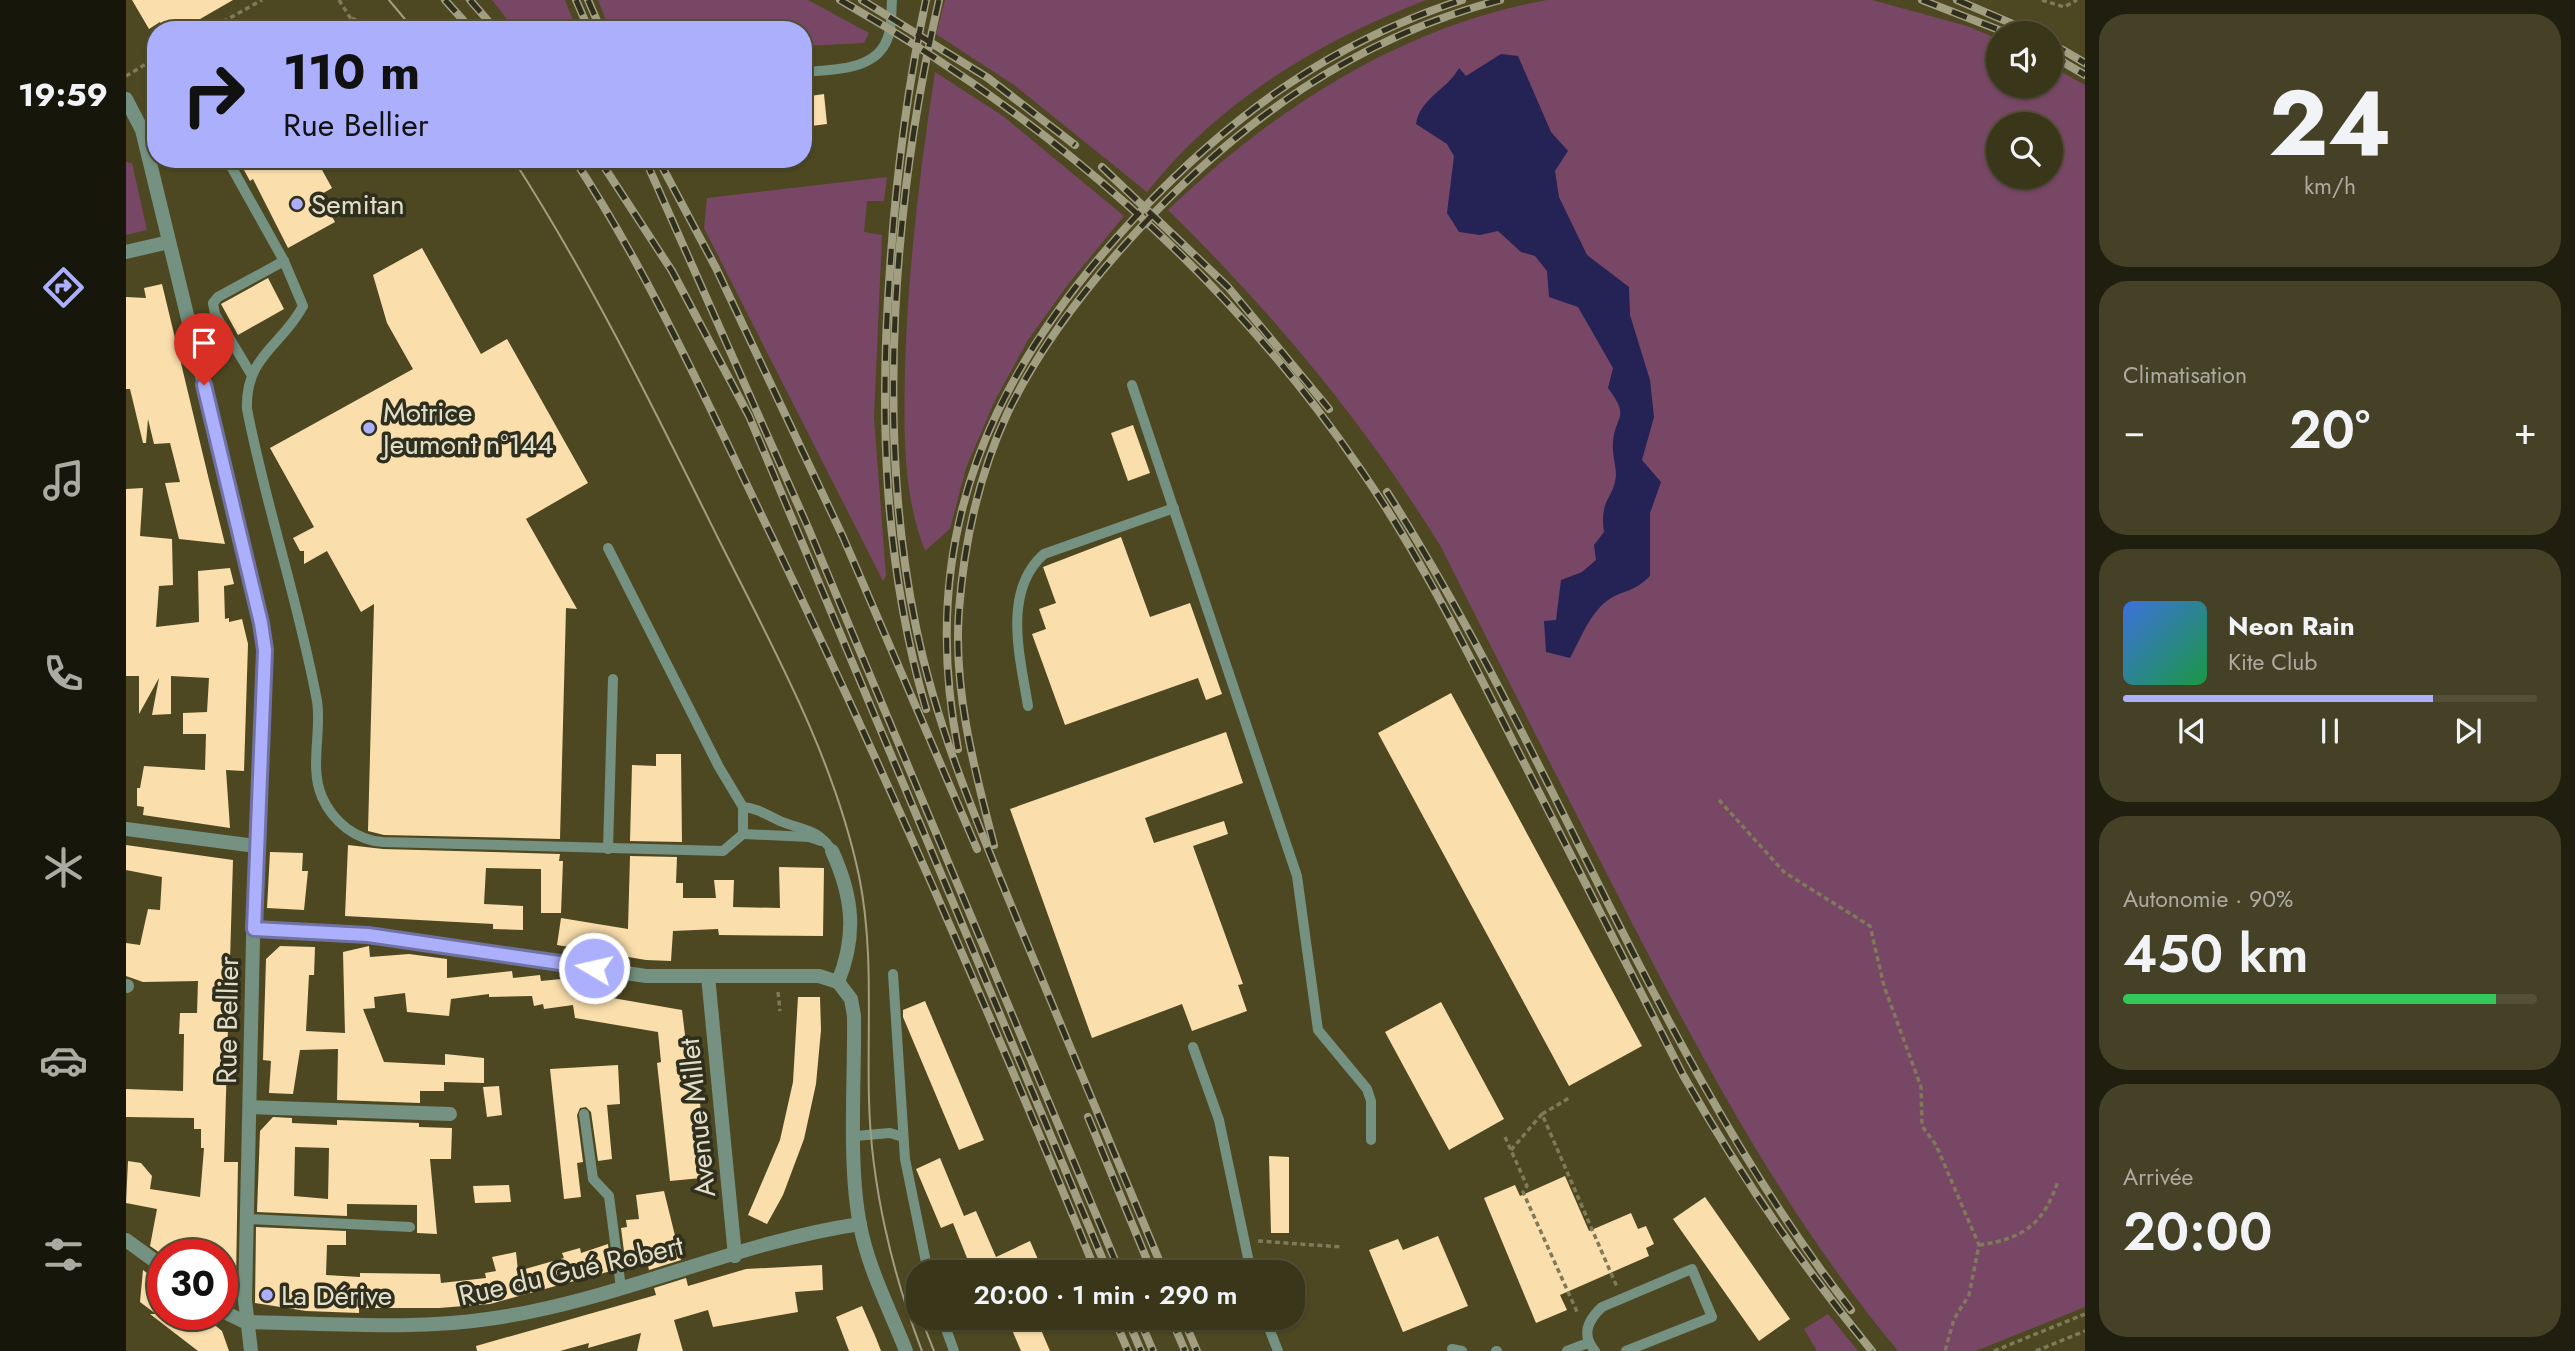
<!DOCTYPE html>
<html lang="fr">
<head>
<meta charset="utf-8">
<style>
  :root { --surface:#3a3619; --page:#454126; --text:#f1f3f6; --muted:#ababa2; --line:#545038; --accent:#acaffb }
  body { margin:0; font-family:Jost,sans-serif; background:var(--page); color:var(--text); height:100vh; display:flex; flex-direction:column; font-size:26px; white-space:nowrap }
  * { box-sizing:border-box; margin:0 }
  p { font-size:23px; color:var(--muted) }
  .icon { flex:none; width:38px; height:38px; fill:none; stroke:currentColor; stroke-width:2; stroke-linecap:round; stroke-linejoin:round }
  .map { position:relative; flex:1; overflow:hidden }
  .side { display:flex; flex-direction:column; gap:14px; padding:14px; background:#201e0e; width:490px }
  .side>* { flex:none }
  .guide { position:absolute; left:21px; top:21px; width:665px; height:147px; border-radius:28px; box-shadow:0 2px 5px #0004,0 0 0 2px var(--line); background:#acaffb; color:#111; overflow:hidden }
  .controls { position:absolute; left:1860px; top:21px; display:grid; gap:14px }
  .controls a { display:grid; place-items:center; width:77px; height:77px; border-radius:50%; background:var(--surface); box-shadow:0 2px 5px #0004,0 0 0 2px var(--line); font-size:35px }
  .speed { position:absolute; left:21px; top:1239px; display:flex; gap:14px; font-size:35px; font-weight:700; text-align:center }
  .speed>* { display:grid; place-content:center; width:91px; height:91px; border-radius:50%; background:var(--surface); box-shadow:0 2px 5px #0004,0 0 0 2px var(--line); line-height:1 }
  .speed .limit { border:10px solid #d22; background:#fff; color:#111 }
  .pin { position:absolute; display:grid; place-items:center; width:60px; height:60px; color:#fff; margin:-72px -30px; border-radius:50% 50% 50% 0; rotate:-45deg; box-shadow:0 0 7px #0007 }
  .pin .icon { rotate:45deg }
  .me { position:absolute; width:77px; margin:-38px; rotate:279deg; stroke-linejoin:round; filter:drop-shadow(0 0 5px #0008) }
  .turn { display:flex; align-items:center; gap:24px; height:147px; padding:0 21px; font-size:32px }
  .turn .icon { width:91px; height:91px; stroke-width:2.5 }
  .turn b { display:block; font-size:49px; line-height:60px }
  .big { font-size:52px; font-weight:600; line-height:1.1 }
  .side .widget { flex:1; display:flex; flex-direction:column; justify-content:center; gap:10px; min-width:0; padding:0 24px; border-radius:28px; background:var(--page) }
  .side .dial { align-items:center; gap:0 }
  .dial b { font-size:91px; line-height:1 }
  .song { display:flex; align-items:center; gap:21px }
  .cover { width:84px; height:84px; border-radius:10px; background:linear-gradient(135deg,hsl(220 70% 55%),hsl(140 70% 35%)) }
  .played { height:7px; border-radius:4px; background:linear-gradient(90deg,var(--accent) 75%,var(--line) 75%) }
  .keys { display:flex; justify-content:space-around; direction:ltr }
  .heat { display:flex; justify-content:space-between; align-items:center; font-size:38px; direction:ltr }
  .charge { height:10px; border-radius:5px; background:linear-gradient(90deg,#34c759 90%,var(--line) 0) }
  .trip { position:absolute; left:780px; top:1260px; width:399px; height:70px; border-radius:28px; background:var(--surface); box-shadow:0 2px 5px #0004,0 0 0 2px var(--line); font-weight:600; line-height:70px; text-align:center }
  main { display:flex; flex:1; min-height:0 }
  .tab-bar { display:flex; flex-direction:column; width:126px; justify-content:space-around; align-items:center; background:#17160a; color:var(--muted) }
  .tab-bar .icon { width:49px; height:49px }
  .tab-bar .current { color:var(--accent) }
  .tab-bar b { font-size:32px; color:var(--text) }
  .map>svg:first-child { display:block }
</style>
</head>
<body>
<main>
<nav class="tab-bar">
<b>19:59</b>
<svg class="icon current" aria-label="directions" viewBox="0 0 24 24"><path d="M12 3l9 9-9 9-9-9zM9 14v-3h6M13 9l2 2-2 2"/></svg>
<svg class="icon" aria-label="music" viewBox="0 0 24 24"><path d="M9 18V5l10-2v13"/><circle cx="6" cy="18" r="3"/><circle cx="16" cy="16" r="3"/></svg>
<svg class="icon" aria-label="phone" viewBox="0 0 24 24"><path d="M5 4h4l2 5-3 2q2 4 5 5l2-3 5 2v4C11 20 4 13 5 4z"/></svg>
<svg class="icon" aria-label="climate" viewBox="0 0 24 24"><path d="M12 3v18M4 7l16 10M4 17L20 7"/></svg>
<svg class="icon" aria-label="car" viewBox="0 0 24 24"><path d="M5 17H2v-5l4-1 3-4h7l3 4 3 1v5h-3M9 17h6M6 11h13"/><circle cx="7" cy="17" r="2"/><circle cx="17" cy="17" r="2"/></svg>
<svg class="icon" aria-label="filters" viewBox="0 0 24 24"><path d="M4 7h16M4 17h16"/><circle cx="9" cy="7" r="2"/><circle cx="15" cy="17" r="2"/></svg>
</nav>
<div class="map">
<svg width="1959" height="1351" viewBox="0 0 1959 1351">
  <rect width="100%" height="100%" fill="#4d4821"/>
  <g fill="#784766" fill-rule="evenodd">
    <polygon points="366,0 439,0 451,30 389,30"/>
    <polygon points="472,0 682,0 743,33 738,43 677,46 677,30 484,30"/>
    <path d="M819 0H1300C1192 42 1094 100 1021 192L888 85 810 34Z"/>
    <path d="M1421 0H1746L1841 26 1872 39V86H1925V66L1959 85V1307L1850 1351H1772C1653 1208 1569 1046 1485 882 1428 771 1371 659 1315 547 1239 423 1146 312 1042 210 1148 109 1275 26 1421 0ZM1872 124H1925V177H1872Z"/>
    <path d="M809 72 877 116 998 216 943 283 902 340 869 400 840 468 824 529 799 551C776 492 778 429 779 368 782 268 794 170 809 72Z"/>
    <polygon points="0,162 6,163 21,230 0,235"/>
    <polygon points="761,177 758,201 741,201 738,232 756,235 748,418 760,576 757,581 578,228 581,198"/>
    <polygon points="1702,1314 1732,1351 1691,1351 1678,1329"/>
  </g>
  <path fill="#252255" d="M1375 54 1392 56 1425 132 1442 151 1429 171 1433 197 1461 255 1503 287 1504 315 1524 380 1528 417 1516 460 1535 482 1524 513V576C1506 593 1503 588 1485 598 1465 610 1455 638 1444 658L1420 652 1418 621 1430 620 1435 580 1456 572 1470 560 1468 545 1478 532C1473 499 1488 499 1490 475 1490 465 1486 453 1487 443 1489 414 1505 419 1482 388L1487 368 1452 307 1423 297 1421 271 1409 256 1395 252 1372 231 1354 235 1333 232 1321 213 1328 156 1321 144 1290 124C1294 98 1321 90 1333 68L1340 76Z"/>
  <g fill="#fadeac" fill-rule="evenodd">
    <polygon points="6,0 107,0 55,30 38,30 34,22 23,29"/>
    <polygon points="698,94 701,124 677,127 677,97"/>
    <polygon points="112,159 190,159 206,188 194,195 209,222 162,248 127,179 124,181"/>
    <polygon points="296,248 355,354 381,339 462,483 400,519 451,609 440,608 434,839 258,835 242,831 248,604 235,612 201,551 178,564 178,551 174,551 167,538 188,527 144,448 287,369 261,323 247,275"/>
    <polygon points="142,278 158,309 112,335 95,304"/>
    <polygon points="36,284 83,480 99,544 53,539 39,483 54,482 44,443 28,444 22,419 20,443 17,443 4,389 0,389 0,297 20,298 18,288"/>
    <polygon points="1007,425 1024,473 1002,481 985,433"/>
    <polygon points="17,488 14,536 46,539 47,585 33,586 30,627 73,622 72,571 104,568 108,584 98,586 99,619 103,618 103,622 116,619 122,644 118,771 100,770 104,828 17,815 18,807 11,806 11,788 14,788 18,766 79,770 80,734 57,734 57,713 81,712 83,678 45,676 45,714 26,715 33,678 13,714 13,676 0,676 0,489"/>
    <polygon points="995,537 1024,617 1064,603 1096,694 1080,700 1072,678 939,725 906,634 920,629 913,609 930,603 917,567"/>
    <polygon points="1325,693 1516,1046 1443,1086 1252,733"/>
    <polygon points="1100,732 1117,783 1019,818 1028,843 1098,821 1102,834 1067,846 1117,984 1112,985 1121,1011 1066,1031 1056,1004 966,1038 884,809"/>
    <polygon points="530,754 555,754 556,842 504,841 506,765 530,766"/>
    <polygon points="0,845 107,860 98,1162 112,1162 110,1280 96,1286 96,1255 37,1255 24,1246 31,1209 0,1203 2,1161 15,1163 26,1176 24,1189 74,1197 78,1148 75,1148 75,1129 68,1129 68,1118 0,1117 0,1089 57,1091 58,1034 53,1034 54,1013 71,1013 72,981 17,982 0,976 0,943 14,945 22,909 34,910 36,877 0,870"/>
    <polygon points="222,845 257,849 434,854 433,861 437,861 435,913 415,913 415,869 360,868 358,904 397,906 397,930 367,929 367,924 219,916"/>
    <polygon points="144,852 177,853 176,871 182,871 178,910 141,908"/>
    <polygon points="504,856 551,857 550,883 557,883 557,898 590,898 588,880 608,880 607,907 654,908 653,867 698,868 697,936 593,935 592,929 547,931 545,961 520,960 431,945 435,918 502,929"/>
    <polygon points="154,946 189,947 188,975 183,975 180,1031 219,1033 217,952 243,946 244,957 283,954 321,959 321,978 386,971 387,978 414,975 415,981 445,978 446,991 556,1010 562,1060 570,1059 576,1124 581,1123 586,1177 544,1181 531,1063 535,1062 532,1032 449,1018 447,1005 418,1009 417,1004 408,1006 406,996 363,997 363,994 325,999 323,1016 281,1012 279,993 248,997 249,1008 237,1009 258,1062 319,1065 319,1054 358,1058 358,1083 318,1082 318,1091 294,1091 294,1103 211,1100 212,1049 174,1050 167,1094 143,1093 145,1061 137,1060 140,959"/>
    <polygon points="672,997 694,997 695,1030 690,1084 678,1139 657,1195 641,1224 622,1215 654,1140 667,1082"/>
    <polygon points="799,1001 858,1140 833,1150 777,1017 777,1010"/>
    <polygon points="1315,1002 1378,1119 1323,1150 1259,1032"/>
    <polygon points="492,1065 494,1104 481,1105 486,1159 472,1161 465,1112 460,1107 454,1108 451,1115 457,1162 451,1163 455,1197 438,1199 424,1069"/>
    <polygon points="373,1086 376,1115 361,1117 357,1087"/>
    <path d="M147 1117 166 1118V1123L211 1125V1120L293 1123V1127L326 1128 325 1159H304L311 1234 291 1233V1205L221 1204V1216L131 1212 134 1131ZM169 1147 203 1148 202 1199 168 1196Z"/>
    <polygon points="1143,1156 1163,1157 1163,1233 1145,1233"/>
    <polygon points="814,1158 838,1216 850,1211 870,1257 904,1241 914,1264 893,1272 835,1272 845,1268 827,1223 815,1228 790,1169"/>
    <polygon points="1439,1176 1463,1231 1505,1213 1512,1229 1520,1226 1528,1244 1520,1248 1523,1256 1434,1295 1441,1310 1410,1323 1358,1198 1389,1185 1394,1196"/>
    <polygon points="383,1185 385,1202 349,1203 347,1186"/>
    <polygon points="538,1191 555,1260 523,1270 521,1261 500,1267 495,1228 501,1227 500,1220 513,1219 510,1195"/>
    <polygon points="1579,1197 1664,1319 1633,1341 1547,1219"/>
    <polygon points="130,1227 220,1231 220,1245 201,1245 200,1275 234,1277 234,1273 314,1274 315,1283 360,1278 359,1273 370,1271 366,1257 390,1252 392,1271 438,1258 436,1253 454,1248 455,1253 482,1244 485,1271 364,1304 313,1308 233,1308 233,1313 180,1311 129,1303"/>
    <polygon points="1312,1236 1342,1306 1277,1332 1243,1250 1272,1239 1277,1250"/>
    <polygon points="696,1265 697,1290 669,1292 672,1312 587,1327 582,1310 548,1320 557,1351 511,1351 515,1333 462,1348 463,1343 434,1351 351,1351 350,1346 530,1295 528,1288 560,1278 562,1286 620,1269"/>
    <polygon points="17,1270 37,1285 37,1314 75,1314 96,1331 103,1351 72,1351 24,1314 30,1314 14,1302"/>
    <polygon points="736,1306 750,1338 755,1351 723,1351 710,1317"/>
    <polygon points="881,1318 910,1318 924,1351 895,1351"/>
  </g>
  <g fill="none" stroke-linecap="round" stroke-linejoin="round">
    <g stroke="#7f7b5a" stroke-width="3.5" stroke-dasharray="5 3.5" stroke-linecap="butt">
      <polyline points="213,0 232,30"/>
      <polyline points="1916,0 1938,7 1951,0"/>
      <polyline points="226,18 249,30"/>
      <polyline points="82,30 136,0"/>
      <polyline points="0,76 30,58"/>
      <polyline points="1593,800 1658,872 1744,926 1758,986 1795,1087 1796,1126 1810,1145 1853,1245 1843,1295 1828,1319 1819,1351"/>
      <polyline points="652,992 654,1011"/>
      <polyline points="1416,1114 1445,1097"/>
      <polyline points="1379,1137 1401,1186 1397,1192 1452,1314"/>
      <polyline points="1385,1150 1416,1114 1491,1287"/>
      <polyline points="1132,1241 1216,1247"/>
      <path d="M1853 1245C1897 1239 1918 1224 1932 1181"/>
      <polyline points="1868,1351 1959,1314"/>
      <polyline points="1910,1351 1959,1331"/>
    </g>
    <g stroke="#749181" stroke-width="10">
      <path d="M677 72C703 70 745 71 759 44 766 32 765 14 766 0"/>
      <polyline points="16,130 30,123"/>
      <polyline points="101,159 158,261"/>
      <path d="M125 374 89 314 87 303 92 297 158 261 177 306C156 346 119 356 121 409 140 507 173 603 191 701 196 732 183 767 196 797 207 822 230 840 257 842L597 851 617 834V807L593 767 482 548"/>
      <polyline points="1006,385 1171,876 1192,1030 1241,1089 1245,1101 1245,1140"/>
      <path d="M902 706C894 657 876 591 918 554L1048 508"/>
      <path d="M617 807C631 808 641 815 654 821 675 830 692 828 706 851"/>
      <polyline points="617,834 683,837 695,841"/>
      <polyline points="482,849 487,679"/>
      <polyline points="767,974 779,1159 802,1272"/>
      <polyline points="1067,1047 1093,1120 1125,1272"/>
      <polyline points="458,1114 467,1179 483,1196 495,1288"/>
      <polyline points="729,1136 764,1133 777,1137"/>
      <polyline points="122,1219 284,1227"/>
      <polyline points="816,1318 828,1351"/>
      <polyline points="1139,1318 1152,1351"/>
      <polyline points="1326,1349 1336,1351"/>
      <polyline points="1370,1351 1371,1351"/>
      <polyline points="1441,1351 1462,1343"/>
      <path d="M1469 1351C1455 1335 1462 1320 1476 1307L1566 1269 1586 1317 1500 1351"/>
    </g>
    <polyline stroke="#749181" stroke-width="14" points="582,976 693,976 712,982"/>
    <g stroke="#749181" stroke-width="14">
      <polyline points="0,99 16,130 136,623 139,650 128,895 119,1300 125,1351"/>
      <polyline points="0,252 43,242"/>
      <polyline points="0,829 130,846"/>
      <path d="M706 851C727 897 731 935 712 982L725 999 728 1016C729 1080 722 1164 734 1225 742 1268 764 1310 780 1351"/>
      <polyline points="128,929 242,935 520,976 582,976 609,1256"/>
      <polyline points="0,986 1,986"/>
      <polyline points="124,1107 324,1114"/>
      <polyline points="0,1240 37,1267"/>
      <path d="M96 1311 119 1322C201 1323 287 1331 369 1318 492 1300 611 1242 734 1224"/>
    </g>
    <g stroke="#a29e81" stroke-width="2">
      <polyline points="263,0 288,30"/>
      <path d="M387 159C465 280 528 409 592 538 646 646 708 757 733 876 748 949 741 1026 743 1100 745 1184 766 1273 796 1351"/>
      <polyline points="795,1318 808,1351"/>
    </g>
    <g stroke="#a29e81" stroke-width="8">
      <g id="rail">
        <polyline points="319,0 346,30"/>
        <polyline points="344,0 370,30"/>
        <polyline points="450,0 463,30"/>
        <polyline points="462,0 475,30"/>
        <path d="M714 0C920 117 1101 273 1235 470 1297 560 1345 659 1395 757 1449 863 1503 969 1557 1075 1613 1173 1674 1264 1746 1351"/>
        <polyline points="736,0 862,78 949,145"/>
        <path d="M813 0C768 195 749 430 790 627 812 734 856 834 897 934 944 1047 991 1160 1038 1272"/>
        <polyline points="1796,0 1881,33"/>
        <polyline points="1831,0 1908,33"/>
        <polyline points="1925,43 1959,63"/>
        <polyline points="1925,55 1959,75"/>
        <path d="M448 159C526 278 584 409 646 537 762 778 869 1024 970 1272"/>
        <polyline points="473,159 546,271 623,416 982,1272"/>
        <polyline points="519,159 681,525 994,1272"/>
        <polyline points="532,159 590,268 717,537 851,849"/>
        <polyline points="976,167 1102,287 1203,409"/>
        <path d="M1261 492C1430 757 1531 1060 1725 1310"/>
        <path d="M800 709C758 564 753 418 764 268 770 178 781 88 800 0"/>
        <path d="M832 749C790 532 867 368 1014 212 1107 114 1206 42 1336 0"/>
        <path d="M868 845C848 768 827 690 833 610 838 543 853 474 882 412 915 344 963 283 1014 228 1115 120 1230 38 1374 0"/>
        <polyline points="962,1117 1026,1272"/>
        <polyline points="988,1318 1002,1351"/>
        <polyline points="1001,1318 1015,1351"/>
        <polyline points="1013,1318 1027,1351"/>
        <polyline points="1045,1318 1059,1351"/>
        <polyline points="1057,1318 1071,1351"/>
      </g>
    </g>
    <use href="#rail" stroke="#302e1d" stroke-width="5" stroke-dasharray="16" stroke-linecap="butt"/>
  </g>
  <g fill="none" stroke-linecap="round" stroke-linejoin="round">
    <g stroke="#7072a3" stroke-width="18">
      <polyline id="route" points="78,385 135,623 139,650 128,929 242,935 468,968"/>
    </g>
    <use href="#route" stroke="#acaffb" stroke-width="12"/>
  </g>
  <g fill="#acaffb" stroke="#302e1d" stroke-width="2.5">
    <circle cx="171" cy="204" r="7"/>
    <circle cx="243" cy="428" r="7"/>
    <circle cx="141" cy="1295" r="7"/>
  </g>
  <g text-anchor="middle" stroke-width="7" stroke-linejoin="round" paint-order="stroke">
    <g font-size="28" fill="#e1dec9" stroke="#302e1d" text-anchor="start">
      <text x="185" y="214">Semitan</text>
      <text x="257" y="422">Motrice<tspan x="257" dy="32">Jeumont n°144</tspan></text>
      <text x="155" y="1305">La Dérive</text>
    </g>
    <g font-size="28" fill="#e1dec9" stroke="#302e1d">
      <text transform="translate(101 1020) rotate(-89)" y="10">Rue Bellier</text>
      <text transform="translate(571 1118) rotate(-96)" y="10">Avenue Millet</text>
      <text transform="translate(445 1270) rotate(-13)" y="10">Rue du Gué Robert</text>
    </g>
  </g>
</svg>
<div class="controls">
<a><svg class="icon" aria-label="sound" viewBox="0 0 24 24"><path d="M4 9h4l5-4v14l-5-4H4zM17 9q2 3 0 6"/></svg></a>
<a><svg class="icon" aria-label="search" viewBox="0 0 24 24"><circle cx="10" cy="10" r="6"/><path d="M15 15l6 6"/></svg></a>
</div>
<div class="speed"><div class="limit">30</div></div>
<div class="pin" style="left:78px;top:385px;background:#d93025"><svg class="icon" aria-label="arrive" viewBox="0 0 24 24"><path d="M6 21V4h12l-3 4 3 4H6"/></svg></div>
<svg class="me" style="left:468px;top:968px" viewBox="-20 -20 40 40"><circle r="17" fill="#acaffb" stroke="#fff" stroke-width="3"/><path d="M0-11L8 9 0 5-8 9z" fill="#fff"/></svg>
<div class="trip">20:00 · 1 min · 290 m</div>
<div class="guide">
<div class="turn"><svg class="icon" aria-label="right" viewBox="0 0 24 24"><path d="M7 20v-9h11M14 6l5 5-5 5"/></svg><div><b>110 m</b>Rue Bellier</div></div>
</div>
</div>
<section class="side">
<div class="widget dial"><b>24</b><p>km/h</p></div>
<div class="widget"><p>Climatisation</p>
<div class="heat"><a>−</a><b class="big">20°</b><a>+</a></div>
</div>
<div class="widget">
<div class="song"><i class="cover"></i><div><b>Neon Rain</b><p>Kite Club</p></div></div>
<div class="played"></div>
<div class="keys"><svg class="icon" aria-label="previous" viewBox="0 0 24 24"><path d="M18 5L8 12l10 7zM5 5v14"/></svg><svg class="icon" aria-label="pause" viewBox="0 0 24 24"><path d="M8 5v14M16 5v14"/></svg><svg class="icon" aria-label="next" viewBox="0 0 24 24"><path d="M6 5l10 7-10 7zM19 5v14"/></svg></div>
</div>
<div class="widget"><p>Autonomie · 90%</p><b class="big">450 km</b><div class="charge"></div></div>
<div class="widget"><p>Arrivée</p><b class="big">20:00</b></div>
</section>
</main>
</body>
</html>
